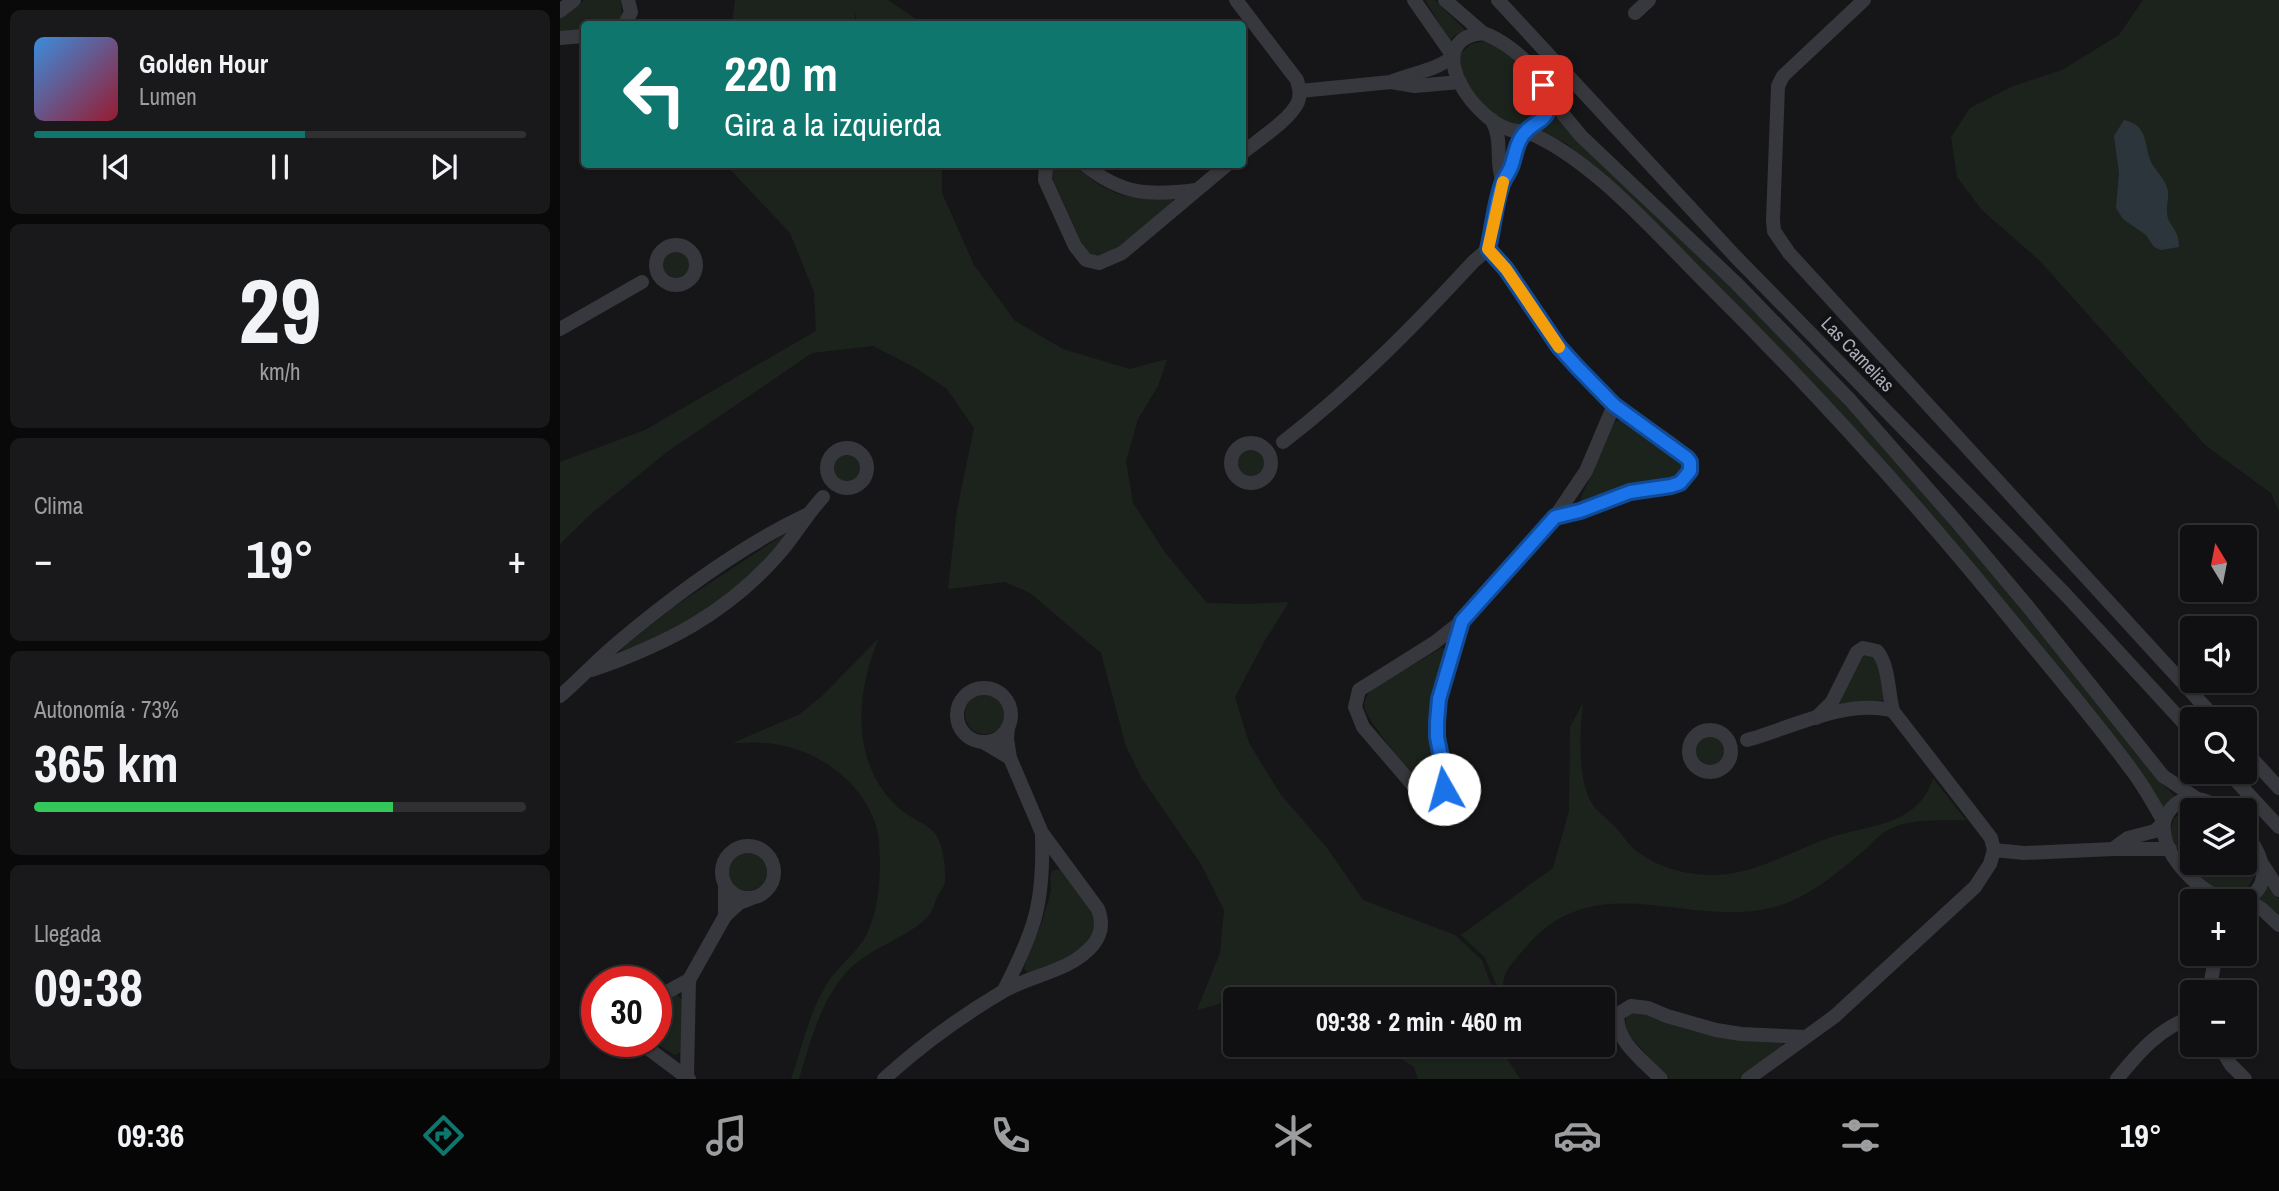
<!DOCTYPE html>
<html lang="es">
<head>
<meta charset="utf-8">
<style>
  :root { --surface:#101012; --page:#19191b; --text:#f1f3f6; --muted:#9c9d9f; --line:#303032; --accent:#0f766e }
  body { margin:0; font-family:"Archivo Narrow",sans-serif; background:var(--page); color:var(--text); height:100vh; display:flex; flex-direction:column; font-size:26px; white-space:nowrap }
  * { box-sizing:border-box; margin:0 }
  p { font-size:23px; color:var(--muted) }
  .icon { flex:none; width:38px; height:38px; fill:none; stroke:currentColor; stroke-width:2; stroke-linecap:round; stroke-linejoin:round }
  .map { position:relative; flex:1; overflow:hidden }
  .sheet { display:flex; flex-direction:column; gap:10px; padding:10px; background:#09090a; width:560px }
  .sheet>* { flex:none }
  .guide { position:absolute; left:21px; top:21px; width:665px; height:147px; border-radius:7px; box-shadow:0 2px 5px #0004,0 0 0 2px var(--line); background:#0f766e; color:#fff; overflow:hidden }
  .needle { width:46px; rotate:350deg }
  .fabs { position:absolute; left:1620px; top:525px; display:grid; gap:14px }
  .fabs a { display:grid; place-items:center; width:77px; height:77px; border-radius:7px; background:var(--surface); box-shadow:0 2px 5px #0004,0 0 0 2px var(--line); font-size:35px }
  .speed { position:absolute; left:21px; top:966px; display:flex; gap:14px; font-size:35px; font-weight:700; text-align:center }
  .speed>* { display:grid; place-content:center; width:91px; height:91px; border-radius:50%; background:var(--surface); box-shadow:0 2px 5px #0004,0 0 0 2px var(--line); line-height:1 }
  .speed .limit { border:10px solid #d22; background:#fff; color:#111 }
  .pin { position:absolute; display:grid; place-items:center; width:60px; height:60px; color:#fff; margin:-30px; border-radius:14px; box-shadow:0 4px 10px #0006 }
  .me { position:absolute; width:77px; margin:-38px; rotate:353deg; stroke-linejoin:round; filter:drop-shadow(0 0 5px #0008) }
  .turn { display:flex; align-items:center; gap:24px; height:147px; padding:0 28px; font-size:32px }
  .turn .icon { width:91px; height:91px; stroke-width:2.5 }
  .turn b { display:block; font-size:49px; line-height:60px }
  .big { font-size:52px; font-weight:700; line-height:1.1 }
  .sheet .widget { flex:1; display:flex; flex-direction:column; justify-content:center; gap:10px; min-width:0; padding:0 24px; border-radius:10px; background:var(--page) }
  .sheet .dial { align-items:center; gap:0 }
  .dial b { font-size:91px; line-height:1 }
  .song { display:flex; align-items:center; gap:21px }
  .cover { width:84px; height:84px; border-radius:10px; background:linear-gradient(135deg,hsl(210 70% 55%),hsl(350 70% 35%)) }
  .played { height:7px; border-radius:4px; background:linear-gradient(90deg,var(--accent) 55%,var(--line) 55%) }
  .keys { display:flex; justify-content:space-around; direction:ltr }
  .heat { display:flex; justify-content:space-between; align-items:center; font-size:38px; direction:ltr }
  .charge { height:10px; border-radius:5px; background:linear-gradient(90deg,#34c759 73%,var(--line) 0) }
  .trip { position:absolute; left:663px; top:987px; width:392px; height:70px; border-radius:7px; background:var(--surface); box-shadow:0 2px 5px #0004,0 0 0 2px var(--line); font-weight:700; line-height:70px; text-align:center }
  .dock { display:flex; height:112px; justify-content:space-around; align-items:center; background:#060607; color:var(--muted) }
  .dock .icon { width:49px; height:49px }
  .dock .active { color:var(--accent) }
  .dock b { font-size:32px; color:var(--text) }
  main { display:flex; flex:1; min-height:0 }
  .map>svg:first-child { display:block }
</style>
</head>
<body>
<main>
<section class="sheet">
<div class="widget">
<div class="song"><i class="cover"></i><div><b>Golden Hour</b><p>Lumen</p></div></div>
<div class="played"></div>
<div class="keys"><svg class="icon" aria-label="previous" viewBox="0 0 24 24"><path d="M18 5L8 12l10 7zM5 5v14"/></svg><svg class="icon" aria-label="pause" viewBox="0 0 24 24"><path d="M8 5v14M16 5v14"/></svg><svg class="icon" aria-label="next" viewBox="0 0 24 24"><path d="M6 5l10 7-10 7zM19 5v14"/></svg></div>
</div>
<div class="widget dial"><b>29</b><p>km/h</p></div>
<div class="widget"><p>Clima</p>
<div class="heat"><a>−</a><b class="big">19°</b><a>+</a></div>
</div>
<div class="widget"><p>Autonomía · 73%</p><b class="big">365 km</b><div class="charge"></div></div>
<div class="widget"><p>Llegada</p><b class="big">09:38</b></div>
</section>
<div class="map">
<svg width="1719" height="1079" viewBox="0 0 1719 1079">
  <rect width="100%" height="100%" fill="#161618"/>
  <g fill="#1c231d">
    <polygon points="24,0 61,0 62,17 56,24 24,24 24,30 0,32 0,18"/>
    <polygon points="175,0 328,0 363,24 297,24 295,12 295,24 172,24"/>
    <polygon points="865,0 875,0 906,31 894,36 890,41"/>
    <polygon points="1583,0 1719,0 1719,512 1711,493 1645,445 1480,261 1422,210 1397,177 1391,137 1410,108 1451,87 1502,70 1559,35"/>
    <path d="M925 41 946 49 961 63 983 93 982 115C978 118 973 123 969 124 950 132 910 97 904 81 900 72 900 64 900 54L911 44Z"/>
    <path d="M993 117 998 119 1007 130C1103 224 1203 315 1293 414 1400 532 1500 657 1599 781L1616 797 1603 810 1482 649 1042 174 1007 144 980 130 989 125Z"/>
    <polygon points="166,165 382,165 382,193 414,265 455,321 503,349 570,369 607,359 598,386 578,419 566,461 573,503 606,554 647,603 688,604 729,602 704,642 675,697 689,743 721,795 767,848 803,900 895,935 922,960 936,999 676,999 637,1010 660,953 664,910 641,864 581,777 566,746 541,653 470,593 445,582 388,589 397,510 414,428 387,389 356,368 313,346 252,353 107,452 32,513 0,544 0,462 85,430 256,331 254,292 230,233"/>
    <path d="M496 165C525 165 520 174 543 187 564 199 588 200 612 199L613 203C590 223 565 254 534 256L525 250 494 182 491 172Z"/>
    <circle cx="115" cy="264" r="15"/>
    <polygon points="1062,419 1070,422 1120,459 1125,465 1121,477 1021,504 1021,498 1055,422"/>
    <circle cx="692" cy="463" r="15"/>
    <circle cx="287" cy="468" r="15"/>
    <path d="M229 531C219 543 210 558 199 569 167 602 104 642 59 651L115 606Z"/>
    <path d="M319 638C295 693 290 767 341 810 350 818 369 824 376 835 383 846 386 868 385 881 384 888 381 890 378 895 374 903 373 912 366 919 341 941 304 950 283 976 259 1006 250 1043 239 1079H231C242 1048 249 1012 267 984 279 964 301 951 309 929 318 907 320 884 320 861 319 851 320 839 317 829 304 781 254 746 205 743 195 742 184 743 173 743L240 714 261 697Z"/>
    <path d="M882 648 887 650 880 783 875 788C873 788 866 788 865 787 856 783 807 719 805 709 803 701 807 696 811 689Z"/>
    <path d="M1312 655 1320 659 1326 700 1279 704C1287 688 1292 670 1303 656Z"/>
    <circle cx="425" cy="714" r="20"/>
    <path d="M1023 703C1020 731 1017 776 1031 802 1036 812 1046 817 1053 825 1061 832 1066 842 1074 849 1100 871 1141 879 1174 873 1208 867 1237 849 1269 838 1309 824 1358 827 1373 778L1406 820C1383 821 1353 818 1332 828 1322 832 1314 841 1307 848 1282 869 1250 897 1218 906 1130 932 1037 862 965 948 947 970 943 969 942 998L925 958 901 935 993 868 1009 811 1010 727Z"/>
    <circle cx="1150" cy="751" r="15"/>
    <path d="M1639 807 1647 810H1633V863H1685V840L1697 871 1687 889C1676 892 1664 895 1654 890 1635 881 1618 851 1610 833L1614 818 1624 811Z"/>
    <circle cx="187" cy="871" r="20"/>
    <path d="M497 870H503L537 915 533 941 484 970 469 973 464 969C468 950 479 934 484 915 486 907 490 897 491 888 491 881 489 878 492 871Z"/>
    <polygon points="1708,885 1719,899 1719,918 1698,898"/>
    <polygon points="116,994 124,1001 122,1051 115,1055 92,1041 96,1041 96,1004"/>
    <polygon points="1075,1012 1219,1040 1224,1046 1179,1079 1110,1079 1104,1075 1064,1029 1067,1015"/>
    <polygon points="819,1045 944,1045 946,1057 960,1079 858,1079 854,1067"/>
  </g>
  <path fill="#2c353c" d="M1564 120C1592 126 1582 150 1594 167 1600 176 1605 179 1608 191 1609 198 1606 205 1607 212 1607 226 1619 227 1619 247L1601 250 1594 247 1586 235 1563 219 1556 208 1559 173 1554 136Z"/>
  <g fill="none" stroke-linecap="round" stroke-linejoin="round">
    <g stroke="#37383d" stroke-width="14">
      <path d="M676 0 737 80C739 88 741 94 738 102 730 120 698 140 682 153"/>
      <polyline points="885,0 923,33"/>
      <polyline points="938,0 1174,255 1506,595 1633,733"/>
      <polyline points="1304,0 1223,76 1218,86 1213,220 1214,231 1229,253 1656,719"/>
      <polyline points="0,11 14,0"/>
      <polyline points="1075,13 1089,0"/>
      <polyline points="65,24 71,12 68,0"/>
      <path d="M923 33C950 42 1009 89 982 121 976 127 967 132 958 131 918 129 856 40 923 33Z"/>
      <polyline points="0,38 24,36"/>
      <path d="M833 81C852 73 878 70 893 56L854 0"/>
      <polyline points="740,91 831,82 855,86 900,82"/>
      <polyline points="988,96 1021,136 1176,283 1290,400 1396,521 1469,608 1603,776 1636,798"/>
      <path d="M932 120C944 144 934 158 943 183"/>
      <polyline points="486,164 485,180 515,246 526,260 539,263 562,253 668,164"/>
      <path d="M524 164C561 195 590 196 636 190"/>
      <circle cx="116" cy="265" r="20"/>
      <path d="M928 249 943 183 951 168 958 142 965 131C1029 156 1093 230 1142 279 1255 391 1361 508 1461 632 1499 678 1538 724 1573 772 1585 788 1594 805 1604 822L1595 831 1568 838 1553 849"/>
      <polyline points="0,329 82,282"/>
      <path d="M723 442C792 389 854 326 913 262L928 249C945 268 957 289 972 310 995 344 1022 376 1053 404 1076 425 1111 437 1130 462V471L1120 483 1111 486 1084 489 1020 511 995 517"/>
      <circle cx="691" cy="463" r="20"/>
      <circle cx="287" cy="468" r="20"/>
      <path d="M902 621C889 656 875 697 877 734 878 753 887 771 884 789L879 794 866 796 858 791 803 727 795 707 799 690 874 643 902 621 995 517 1026 471 1054 405"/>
      <path d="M32 670C104 645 166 614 217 556 234 537 246 515 263 497"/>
      <circle cx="424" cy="715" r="27"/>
      <path d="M0 696C19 680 36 661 55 645 113 596 177 548 246 515"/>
      <circle cx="1150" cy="751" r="21"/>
      <path d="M1187 740C1231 728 1288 698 1333 711"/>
      <polyline points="423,742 450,758 447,739 448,727"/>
      <polyline points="1685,751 1719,788"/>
      <polyline points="1668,772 1719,827"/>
      <path d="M1662 810C1655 805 1646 800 1637 799 1618 795 1601 814 1604 832 1607 860 1643 895 1669 901"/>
      <circle cx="188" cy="872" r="26"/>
      <polyline points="1434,850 1464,853 1553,849 1610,849"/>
      <polyline points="1703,865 1719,890"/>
      <polyline points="165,885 165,916 179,903 190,899"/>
      <polyline points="1686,899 1703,910 1719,925"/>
      <path d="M1678 901C1717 891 1703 856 1685 832"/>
      <path d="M444 990C475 930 484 903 482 835"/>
      <polyline points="1649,992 1656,954"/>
      <polyline points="96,998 129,980"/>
      <polyline points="78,1041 129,1079"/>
      <polyline points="1659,1045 1671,1065 1685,1079"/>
      <polyline points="127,1076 129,980 165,916"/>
      <path d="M324 1079C360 1046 400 1017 442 992 470 975 510 972 533 945 542 934 543 922 538 909L482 833 450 758"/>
      <path d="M1101 1079C1085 1062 1053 1040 1058 1014L1071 1006 1088 1008 1107 1016 1156 1030 1181 1034 1245 1037"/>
      <path d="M1188 1079 1275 1016 1415 887 1430 864 1434 850 1431 838 1418 821 1333 711C1328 692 1329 665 1317 651L1303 648 1297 652 1272 702 1256 718"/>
      <path d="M1557 1079C1578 1053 1600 1027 1633 1017"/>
    </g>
  </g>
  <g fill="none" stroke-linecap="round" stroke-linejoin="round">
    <g stroke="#114b97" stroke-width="18">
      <path id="route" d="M884 789V772L877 737V722L879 699 902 621 995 517 1020 511 1070 492 1111 486 1120 483 1130 471V462L1127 458 1054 405 1018 368 999 347 946 269 928 249C933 228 935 204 942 184 945 177 950 171 952 164 955 155 956 146 961 138 973 116 1000 125 983 85"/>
    </g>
    <use href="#route" stroke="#1a73e8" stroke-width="12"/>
    <polyline stroke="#f59e0b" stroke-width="12" points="943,182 928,249 946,269 999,347"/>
  </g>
  <g text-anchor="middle" stroke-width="7" stroke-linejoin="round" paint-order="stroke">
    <g font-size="19" fill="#a8adb8" stroke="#111113">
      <text transform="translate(1298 354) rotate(46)" y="7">Las Camelias</text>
    </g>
  </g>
</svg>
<div class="fabs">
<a><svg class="needle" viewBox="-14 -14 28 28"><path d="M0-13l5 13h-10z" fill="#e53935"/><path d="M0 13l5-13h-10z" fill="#9c9d9f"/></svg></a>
<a><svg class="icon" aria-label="sound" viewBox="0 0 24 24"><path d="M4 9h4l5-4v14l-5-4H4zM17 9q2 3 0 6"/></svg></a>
<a><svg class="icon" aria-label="search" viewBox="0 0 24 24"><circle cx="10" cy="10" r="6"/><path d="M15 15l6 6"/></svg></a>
<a><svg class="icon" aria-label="layers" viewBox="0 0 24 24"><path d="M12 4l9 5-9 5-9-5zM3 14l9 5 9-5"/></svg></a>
<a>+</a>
<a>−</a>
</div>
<div class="speed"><div class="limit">30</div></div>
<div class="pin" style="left:983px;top:85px;background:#d93025"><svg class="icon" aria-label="arrive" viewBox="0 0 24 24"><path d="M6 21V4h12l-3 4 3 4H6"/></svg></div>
<svg class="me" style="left:884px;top:789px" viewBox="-20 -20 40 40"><circle r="19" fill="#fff"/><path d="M0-13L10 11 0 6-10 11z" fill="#1a73e8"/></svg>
<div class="trip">09:38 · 2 min · 460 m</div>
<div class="guide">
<div class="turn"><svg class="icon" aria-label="left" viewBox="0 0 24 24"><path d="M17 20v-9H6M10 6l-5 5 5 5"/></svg><div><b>220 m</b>Gira a la izquierda</div></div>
</div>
</div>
</main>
<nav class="dock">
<b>09:36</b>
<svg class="icon active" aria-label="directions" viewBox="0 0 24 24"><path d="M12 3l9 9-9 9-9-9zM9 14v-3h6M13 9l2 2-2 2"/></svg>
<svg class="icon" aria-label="music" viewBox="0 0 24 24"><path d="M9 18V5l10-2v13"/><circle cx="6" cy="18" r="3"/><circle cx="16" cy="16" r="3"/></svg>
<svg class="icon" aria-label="phone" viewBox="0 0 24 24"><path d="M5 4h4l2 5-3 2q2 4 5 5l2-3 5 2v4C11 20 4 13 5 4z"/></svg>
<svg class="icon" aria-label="climate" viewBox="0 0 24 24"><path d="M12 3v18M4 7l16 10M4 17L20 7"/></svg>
<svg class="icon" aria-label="car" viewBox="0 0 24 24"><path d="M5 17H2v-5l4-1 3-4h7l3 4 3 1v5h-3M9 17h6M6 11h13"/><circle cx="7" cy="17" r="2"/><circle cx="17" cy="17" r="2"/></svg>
<svg class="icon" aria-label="filters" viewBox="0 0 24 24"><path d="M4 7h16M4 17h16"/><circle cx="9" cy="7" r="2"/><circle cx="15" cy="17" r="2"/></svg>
<b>19°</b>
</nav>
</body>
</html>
